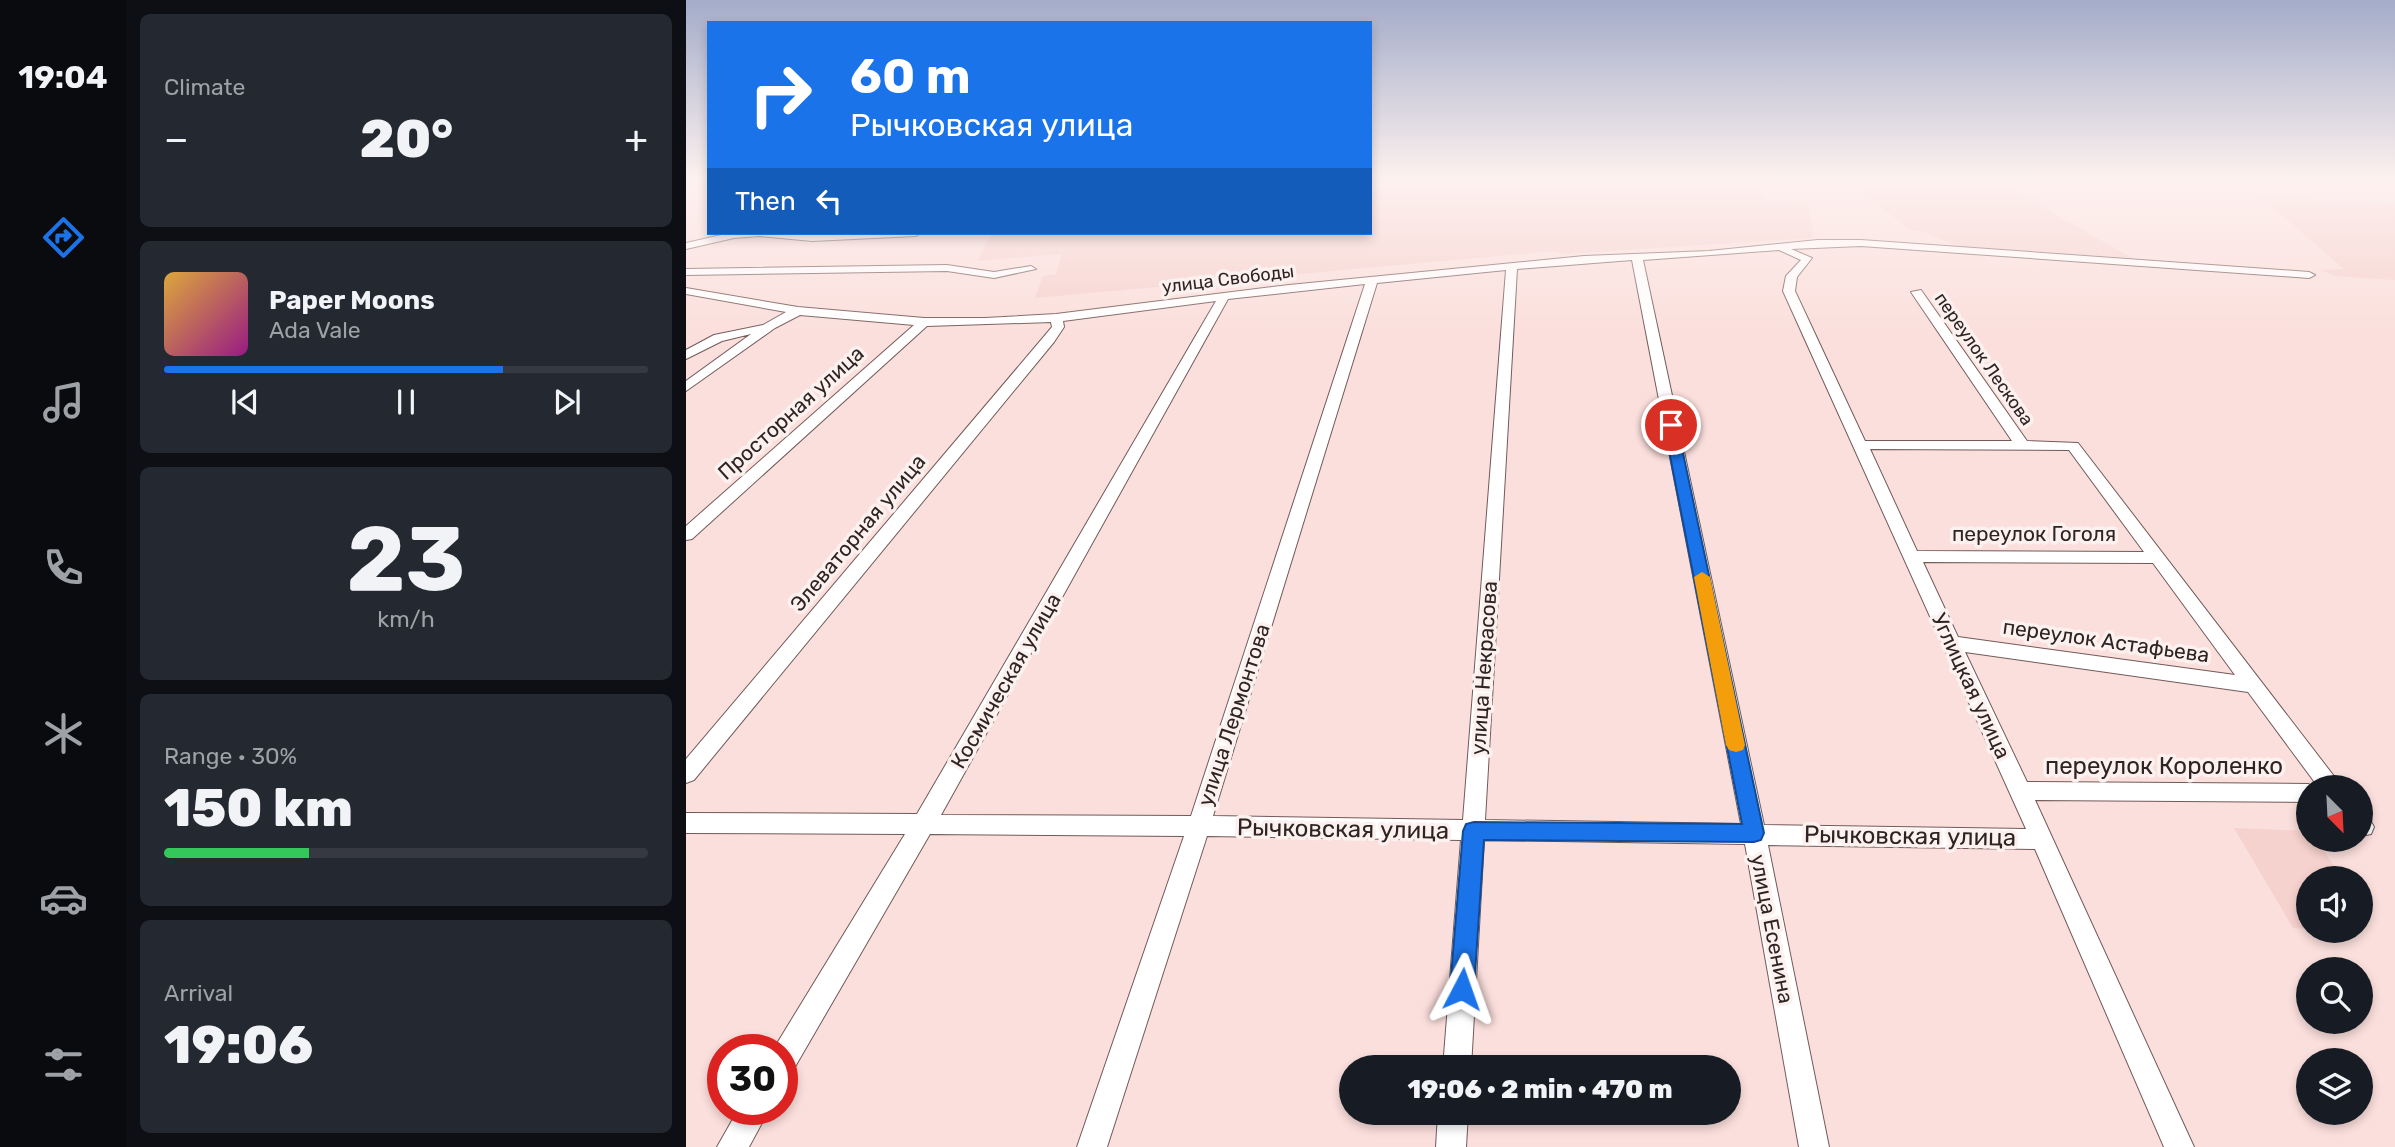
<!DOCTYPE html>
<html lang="en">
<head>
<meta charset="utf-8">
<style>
  :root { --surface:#171b24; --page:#242831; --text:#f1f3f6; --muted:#9ea1a6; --line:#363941; --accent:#1a73e8 }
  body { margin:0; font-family:Rubik,sans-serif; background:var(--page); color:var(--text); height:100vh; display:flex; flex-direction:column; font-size:26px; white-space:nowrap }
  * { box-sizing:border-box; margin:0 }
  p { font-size:23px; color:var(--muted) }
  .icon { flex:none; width:38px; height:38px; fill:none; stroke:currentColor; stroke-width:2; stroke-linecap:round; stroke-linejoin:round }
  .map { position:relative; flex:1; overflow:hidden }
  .panel { display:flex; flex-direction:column; gap:14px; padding:14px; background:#0d0f14; width:560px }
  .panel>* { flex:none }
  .banner { position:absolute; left:21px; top:21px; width:665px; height:214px; border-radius:0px; box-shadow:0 4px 10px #0003; background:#1a73e8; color:#fff; overflow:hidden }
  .needle { width:46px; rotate:156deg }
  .buttons { position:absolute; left:1610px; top:775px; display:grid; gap:14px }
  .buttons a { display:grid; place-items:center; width:77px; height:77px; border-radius:50%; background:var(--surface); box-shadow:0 4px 10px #0003; font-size:35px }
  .speed { position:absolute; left:21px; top:1034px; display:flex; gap:14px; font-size:35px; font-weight:700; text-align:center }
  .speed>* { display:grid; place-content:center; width:91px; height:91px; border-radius:50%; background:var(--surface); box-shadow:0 4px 10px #0003; line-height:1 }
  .speed .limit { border:10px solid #d22; background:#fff; color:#111 }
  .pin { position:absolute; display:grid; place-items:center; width:60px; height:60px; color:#fff; margin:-30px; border:4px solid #fff; border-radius:50%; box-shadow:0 2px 7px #0007 }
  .me { position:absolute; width:77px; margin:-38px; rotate:4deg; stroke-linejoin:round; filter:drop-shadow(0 0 5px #0008) }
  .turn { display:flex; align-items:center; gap:24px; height:147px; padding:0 28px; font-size:32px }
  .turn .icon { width:91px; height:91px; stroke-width:2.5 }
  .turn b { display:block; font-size:49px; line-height:60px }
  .then { display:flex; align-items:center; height:66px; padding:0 28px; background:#0003; gap:14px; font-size:26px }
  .big { font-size:52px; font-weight:800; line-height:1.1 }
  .panel .tile { flex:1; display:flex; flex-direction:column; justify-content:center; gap:10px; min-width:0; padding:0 24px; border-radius:10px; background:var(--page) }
  .panel .dial { align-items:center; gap:0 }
  .dial b { font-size:91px; line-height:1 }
  .song { display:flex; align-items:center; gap:21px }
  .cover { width:84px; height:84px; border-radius:10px; background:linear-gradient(135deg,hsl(40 70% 55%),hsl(310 70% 35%)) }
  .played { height:7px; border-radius:4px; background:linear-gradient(90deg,var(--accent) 70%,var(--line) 70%) }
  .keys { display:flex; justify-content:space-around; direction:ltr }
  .heat { display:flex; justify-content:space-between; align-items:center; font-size:38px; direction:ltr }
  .charge { height:10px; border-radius:5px; background:linear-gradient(90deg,#34c759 30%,var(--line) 0) }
  .trip { position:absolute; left:653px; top:1055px; width:402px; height:70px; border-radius:35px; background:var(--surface); box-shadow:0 4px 10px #0003; font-weight:800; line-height:70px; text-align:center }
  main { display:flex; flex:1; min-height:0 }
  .tabs { display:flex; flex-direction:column; width:126px; justify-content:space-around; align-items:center; background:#090b0e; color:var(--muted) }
  .tabs .icon { width:49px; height:49px }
  .tabs .current { color:var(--accent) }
  .tabs b { font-size:32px; color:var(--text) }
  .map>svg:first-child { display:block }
</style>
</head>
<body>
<main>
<nav class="tabs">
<b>19:04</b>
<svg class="icon current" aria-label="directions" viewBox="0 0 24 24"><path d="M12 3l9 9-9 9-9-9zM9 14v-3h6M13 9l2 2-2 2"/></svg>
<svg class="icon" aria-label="music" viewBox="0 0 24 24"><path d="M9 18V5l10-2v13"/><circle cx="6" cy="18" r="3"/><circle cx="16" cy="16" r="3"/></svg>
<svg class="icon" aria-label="phone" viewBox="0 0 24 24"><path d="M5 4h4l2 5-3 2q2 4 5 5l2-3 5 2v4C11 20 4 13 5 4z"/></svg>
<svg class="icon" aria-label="climate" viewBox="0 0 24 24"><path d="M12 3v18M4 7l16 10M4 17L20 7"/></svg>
<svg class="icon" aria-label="car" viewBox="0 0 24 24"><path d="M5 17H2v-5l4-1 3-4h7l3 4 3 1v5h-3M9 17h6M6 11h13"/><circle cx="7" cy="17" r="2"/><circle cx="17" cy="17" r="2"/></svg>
<svg class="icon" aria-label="filters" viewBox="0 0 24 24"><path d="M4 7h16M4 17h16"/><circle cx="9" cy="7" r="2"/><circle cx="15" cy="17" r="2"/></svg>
</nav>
<section class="panel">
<div class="tile"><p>Climate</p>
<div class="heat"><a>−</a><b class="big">20°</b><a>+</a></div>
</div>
<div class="tile">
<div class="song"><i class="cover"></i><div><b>Paper Moons</b><p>Ada Vale</p></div></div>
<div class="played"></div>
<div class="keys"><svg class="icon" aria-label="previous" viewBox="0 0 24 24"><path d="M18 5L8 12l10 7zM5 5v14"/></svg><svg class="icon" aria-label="pause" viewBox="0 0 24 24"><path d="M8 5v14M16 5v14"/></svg><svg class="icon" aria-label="next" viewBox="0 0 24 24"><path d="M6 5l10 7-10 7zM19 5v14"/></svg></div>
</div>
<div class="tile dial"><b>23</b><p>km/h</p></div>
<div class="tile"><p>Range · 30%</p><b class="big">150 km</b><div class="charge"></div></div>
<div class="tile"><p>Arrival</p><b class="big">19:06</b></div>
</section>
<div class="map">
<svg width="1709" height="1147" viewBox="0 0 1709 1147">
  <rect width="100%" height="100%" fill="#fbdfdc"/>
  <g fill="#f6d2ce">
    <polygon points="684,177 1058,177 1082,203 1122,200 1127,238 878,254 869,251 349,298 357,276 370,274 376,254 291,261 306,233 684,233"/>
    <polygon points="1161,181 1327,190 1446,258 1270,246 1236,231 1224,230"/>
    <polygon points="1576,198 1709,204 1709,280 1648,276 1635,270 1658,269"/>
    <polygon points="1548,828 1622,831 1622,840 1631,840 1656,878 1622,878 1622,929 1607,928"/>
  </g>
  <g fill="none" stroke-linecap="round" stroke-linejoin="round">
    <g stroke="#725a58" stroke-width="2">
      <g id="minor">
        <polygon points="44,233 235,233 230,236 126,241 74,236 48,238 0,249 0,243"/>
        <path d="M1132 240H1175L1623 272 1629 275 1623 278 1175 246 1105 249 1126 258 1111 277 1109 291 1179 441H1326L1225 292 1235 290 1341 441 1392 443 1657 788H1633L1562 692 1279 652 1341 782 1622 784 1630 788H1622V802L1349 800 1508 1147H1478L1349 849 1082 845 1143 1147H1113L1059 844 798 840 785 1068H757L775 840 521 836 421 1147H391L498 836 244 834 106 1072 96 1076V1050H87L219 834 0 833V813L231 814 530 301 377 321 378 327 368 342 8 780 0 783V759L366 327 365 322 241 326 6 539 0 540V526L228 325 114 315 89 328 0 391V381L65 334 36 341 0 359V350L28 335 77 325 100 312 0 294V288L112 307 238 318H299L370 314 603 285 898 256 1023 251ZM1093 250 1115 260 1100 276 1097 291 1340 829 1078 825 957 260ZM946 260 1055 824 799 820 831 269ZM820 270 777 820 527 816 691 283ZM679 284 505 816 255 815 542 299ZM1184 449 1383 450 1458 552 1231 551ZM1237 562 1467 563 1549 675 1272 637Z"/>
        <polygon points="261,265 308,272 345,266 350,269 308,278 261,271 0,275 0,269"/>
        <polygon points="1675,815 1683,818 1688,827 1685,834 1675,836"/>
        <polygon points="52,1110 83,1110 63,1147 31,1147"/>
        <polygon points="752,1113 782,1113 780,1147 750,1147"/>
      </g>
    </g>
    <use href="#minor" fill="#fff" fill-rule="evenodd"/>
  </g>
  <linearGradient id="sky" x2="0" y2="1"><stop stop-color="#a3acc9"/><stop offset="0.53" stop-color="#fdf1ef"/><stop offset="1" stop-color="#fdf1ef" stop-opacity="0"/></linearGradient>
  <rect width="1709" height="337" fill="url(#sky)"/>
  <polygon fill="#1a73e8" stroke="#114b97" stroke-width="2" points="985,421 991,425 1078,833 1075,840 1068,842 798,840 788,989 785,997 776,1001 768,997 764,989 777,831 780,824 788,822 1056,824 978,425"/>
  <polygon fill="#f59e0b" points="1016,572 1024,577 1059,745 1057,750 1050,752 1043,750 1040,745 1008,577"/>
  <g text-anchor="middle" stroke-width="7" stroke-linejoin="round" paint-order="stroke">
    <g font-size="18" fill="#2e2423" stroke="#fcf1ef">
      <text transform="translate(542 279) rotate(-7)" y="6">улица Свободы</text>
      <text transform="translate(1298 359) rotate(55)" y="6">переулок Лескова</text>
    </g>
    <g font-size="21" fill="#2e2423" stroke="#fcf1ef">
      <text transform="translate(105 413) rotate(-42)" y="7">Просторная улица</text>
      <text transform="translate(172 533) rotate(-50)" y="7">Элеваторная улица</text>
      <text x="1348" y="541">переулок Гоголя</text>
      <text transform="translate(1420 641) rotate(8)" y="7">переулок Астафьева</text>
      <text transform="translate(798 668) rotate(-86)" y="7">улица Некрасова</text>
      <text transform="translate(320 681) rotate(-60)" y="7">Космическая улица</text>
      <text transform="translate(1285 686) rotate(65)" y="7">Углицкая улица</text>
      <text transform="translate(548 715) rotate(-72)" y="7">улица Лермонтова</text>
      <text transform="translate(1086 929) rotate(79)" y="7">улица Есенина</text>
    </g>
    <g font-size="24" fill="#2e2423" stroke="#fcf1ef">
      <text x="1478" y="774">переулок Короленко</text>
      <text transform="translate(657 829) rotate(1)" y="8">Рычковская улица</text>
      <text transform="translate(1224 836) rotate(1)" y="8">Рычковская улица</text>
    </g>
  </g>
</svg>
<div class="buttons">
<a><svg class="needle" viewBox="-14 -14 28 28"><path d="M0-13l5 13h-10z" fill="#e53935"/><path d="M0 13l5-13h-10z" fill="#9ea1a6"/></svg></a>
<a><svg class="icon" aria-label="sound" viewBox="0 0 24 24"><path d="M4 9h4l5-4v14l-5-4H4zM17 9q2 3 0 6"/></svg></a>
<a><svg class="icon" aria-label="search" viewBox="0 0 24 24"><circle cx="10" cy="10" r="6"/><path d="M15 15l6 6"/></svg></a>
<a><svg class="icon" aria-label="layers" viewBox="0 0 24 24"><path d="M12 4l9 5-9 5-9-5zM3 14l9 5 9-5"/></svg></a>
</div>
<div class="speed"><div class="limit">30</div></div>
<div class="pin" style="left:985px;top:425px;background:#d93025"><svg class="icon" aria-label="arrive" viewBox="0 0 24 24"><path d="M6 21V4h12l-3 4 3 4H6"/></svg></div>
<svg class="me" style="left:776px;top:989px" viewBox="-20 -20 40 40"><path d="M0-17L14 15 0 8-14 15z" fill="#1a73e8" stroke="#fff" stroke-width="4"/></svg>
<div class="trip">19:06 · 2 min · 470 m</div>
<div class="banner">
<div class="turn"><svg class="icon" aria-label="right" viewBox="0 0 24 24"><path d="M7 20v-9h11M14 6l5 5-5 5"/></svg><div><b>60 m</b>Рычковская улица</div></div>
<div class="then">Then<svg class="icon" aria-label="left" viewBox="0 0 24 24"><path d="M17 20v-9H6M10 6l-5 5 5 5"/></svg></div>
</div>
</div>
</main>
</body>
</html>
